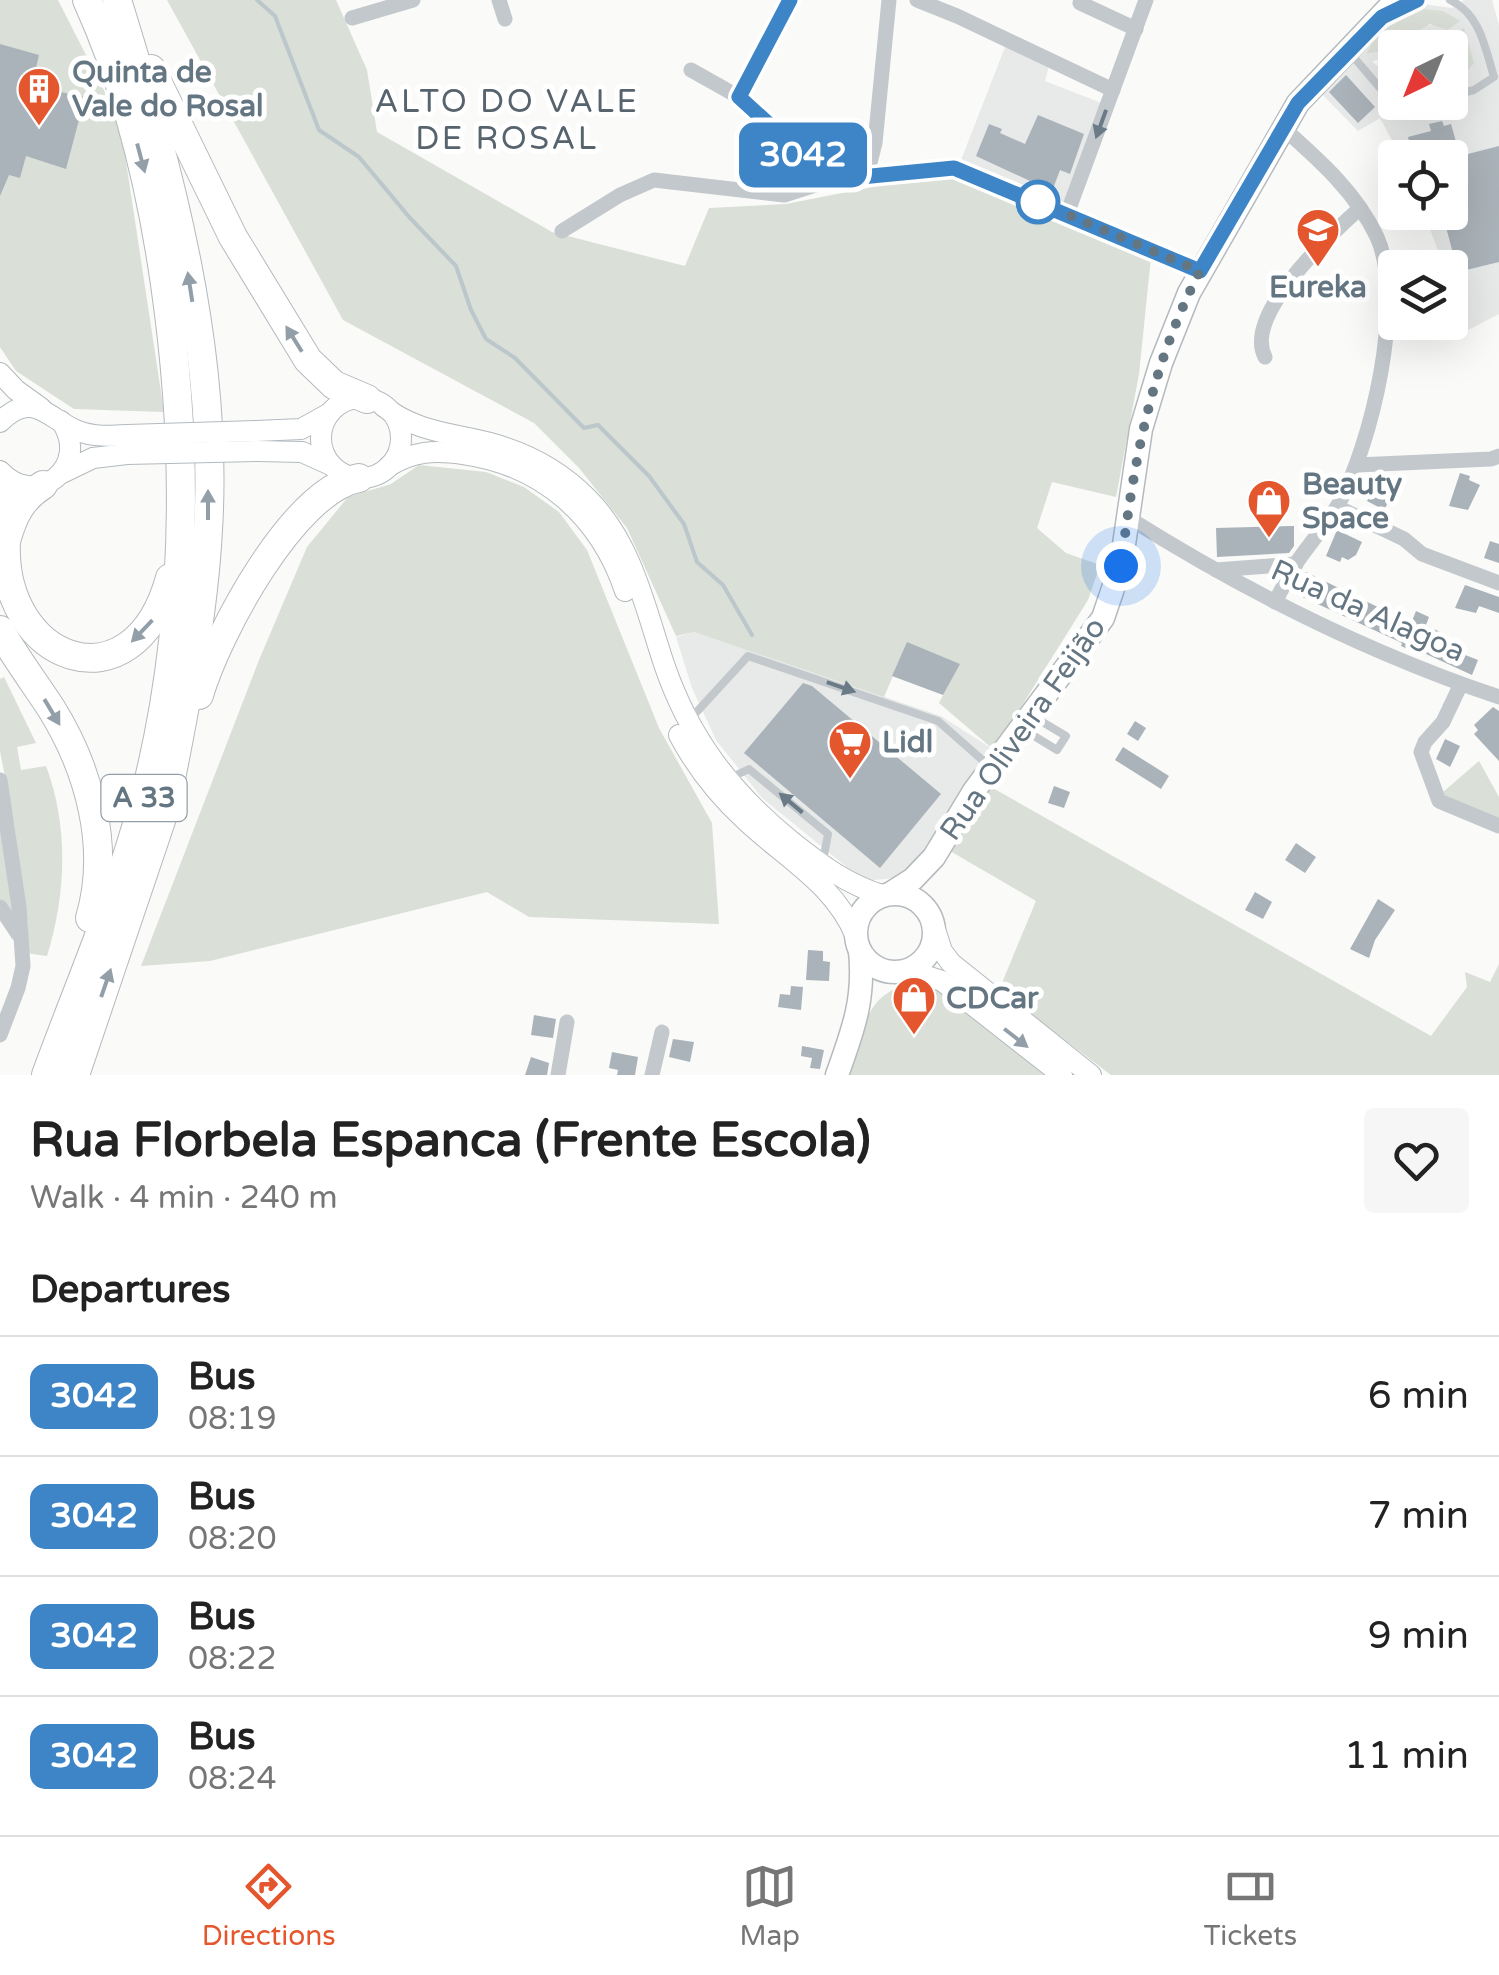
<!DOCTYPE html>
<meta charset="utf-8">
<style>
:root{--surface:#fff;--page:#f6f6f6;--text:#222;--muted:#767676;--line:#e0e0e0;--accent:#e4572e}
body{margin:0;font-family:"Varela Round",sans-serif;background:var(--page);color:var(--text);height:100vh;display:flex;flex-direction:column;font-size:38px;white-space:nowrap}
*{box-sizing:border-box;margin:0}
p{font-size:32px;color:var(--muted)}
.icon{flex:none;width:55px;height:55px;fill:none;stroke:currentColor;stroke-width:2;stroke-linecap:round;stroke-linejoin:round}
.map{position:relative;height:1075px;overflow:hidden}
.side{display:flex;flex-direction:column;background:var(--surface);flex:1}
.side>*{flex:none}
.badge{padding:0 20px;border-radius:15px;font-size:35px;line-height:65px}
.needle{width:65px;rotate:223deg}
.buttons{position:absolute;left:1378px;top:30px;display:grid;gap:20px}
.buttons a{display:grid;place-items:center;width:90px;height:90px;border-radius:10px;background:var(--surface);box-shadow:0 10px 40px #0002;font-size:50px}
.you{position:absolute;width:50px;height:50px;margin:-25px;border:8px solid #fff;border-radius:50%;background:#1a73e8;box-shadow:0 0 0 15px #1a73e833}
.map>.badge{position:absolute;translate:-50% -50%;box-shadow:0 0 0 5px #fff}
h2{padding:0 30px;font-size:38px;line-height:90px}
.round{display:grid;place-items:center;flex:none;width:105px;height:105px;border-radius:10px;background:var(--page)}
.headline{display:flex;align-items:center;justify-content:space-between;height:170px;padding:0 30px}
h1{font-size:48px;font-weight:800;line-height:75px}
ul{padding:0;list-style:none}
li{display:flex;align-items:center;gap:30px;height:120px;padding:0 30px;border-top:2px solid var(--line)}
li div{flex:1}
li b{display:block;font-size:38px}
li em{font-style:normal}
li .badge{min-width:110px;font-weight:700;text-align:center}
.dock{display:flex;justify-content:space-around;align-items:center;height:140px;border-top:2px solid var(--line);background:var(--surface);font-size:28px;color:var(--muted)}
.dock a{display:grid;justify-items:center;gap:5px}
.dock .current{color:var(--accent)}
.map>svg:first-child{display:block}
.built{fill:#e8e9e9;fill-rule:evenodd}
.green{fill:#dadfd7}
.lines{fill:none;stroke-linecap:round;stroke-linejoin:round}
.stream{stroke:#bbc7cb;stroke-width:4}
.building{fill:#aab3b9}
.secondary-casing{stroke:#b3babf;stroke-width:22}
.primary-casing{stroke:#b5babe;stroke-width:25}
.highway-casing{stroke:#b4b9bd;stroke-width:30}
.lane{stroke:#c3c8cc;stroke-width:8}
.street{stroke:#c3c8cc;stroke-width:15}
.secondary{stroke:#fff;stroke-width:20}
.primary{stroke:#fff;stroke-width:22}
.highway{stroke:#fff;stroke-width:28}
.secondary-bridge-casing{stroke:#b3babf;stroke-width:22;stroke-linecap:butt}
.secondary-bridge{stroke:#fff;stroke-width:20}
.oneway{fill:#6a7a87}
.oneway2{fill:#939fa8}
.line-casing{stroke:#fff;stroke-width:22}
.line{stroke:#3d85c6;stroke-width:15}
.walk{stroke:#657683;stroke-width:10;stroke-dasharray:0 18}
.stop-dot{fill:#fff;stroke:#3d85c6;stroke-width:5}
.labels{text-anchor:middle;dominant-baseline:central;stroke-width:10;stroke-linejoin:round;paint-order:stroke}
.shield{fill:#fff;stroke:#939fa8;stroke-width:2.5}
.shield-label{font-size:28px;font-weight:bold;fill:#657683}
.poi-label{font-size:30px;font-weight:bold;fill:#657683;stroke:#fff;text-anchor:start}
.street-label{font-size:30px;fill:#657683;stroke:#fff}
.neighbourhood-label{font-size:32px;letter-spacing:2.5px;fill:#57646e;stroke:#fff}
</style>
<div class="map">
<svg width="1499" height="1075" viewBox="0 0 1499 1075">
<rect width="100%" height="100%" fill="#fafaf8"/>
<!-- built -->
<g class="built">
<path d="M1464,0H1492L1499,25V314L1449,340L1450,268L1444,267L1424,213L1450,212V158L1401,157L1380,118L1358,131L1318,90L1390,21L1422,4L1452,8ZM1459,21L1423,26L1415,37L1414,45L1403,47L1450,48V51L1452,41L1466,70L1450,57V63L1459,73L1450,69V102H1395V83L1372,61L1395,56V49L1368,54L1369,46L1394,24Z"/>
<path d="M1007,42L1049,66L1045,81L1104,104L1064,204L961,160Z"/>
<path d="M694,632L941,716L994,750L946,814L917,863L895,878L864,881L762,798L716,740L692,688L676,637Z"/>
</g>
<!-- green -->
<g class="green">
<path d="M0,0H58L120,122L164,412L74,409L16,371L0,347Z"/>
<path d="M167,0H336L367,70L377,132L552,232L685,266L709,208L786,204L944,173L1151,257L1139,374L1116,497L1052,482L1037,528L1066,553L1100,565L1088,600L994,750L939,703L959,664L907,643L884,697L694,632L676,636L627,528L579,468L534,423L343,320Z"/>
<path d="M1422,9L1443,11L1460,21L1447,30L1430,24L1418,31L1414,45L1367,54C1373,31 1402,19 1422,9Z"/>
<path d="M1464,28L1474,63L1467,71L1450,57V34Z"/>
<path d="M419,465L486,472L524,487L559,512L587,550L659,728L712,823L719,924L529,917L487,892L210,961L141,966L259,660L307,547L348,497L391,484Z"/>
<path d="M4,677L36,743L17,747L21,770L46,766C69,827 66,895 47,956L26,953L28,926L14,823L0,751V679Z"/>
<path d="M1479,761L1499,797V820L1447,798L1443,792Z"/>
<path d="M991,787L1431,1036L1467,987L1465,972L1490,982L1499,964V1075H1111L999,990L1036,901L950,851Z"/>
<path d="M0,802L14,914L0,901Z"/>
<path d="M920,983L936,989L1046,1075H849C864,1030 864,988 920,983Z"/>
</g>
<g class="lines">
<!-- stream -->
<path class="stream" d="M257,0L275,16L319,130L359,157L410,218L456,266L471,310L486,339L515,358L584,428L598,425L649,476L684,524L697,562L723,585L752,635"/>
</g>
<!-- building -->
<g class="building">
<path d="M0,44L39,55L32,86L85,97L66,169L26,156L20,178L9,175L0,196Z"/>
<path d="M1346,75L1375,107L1358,123L1329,92Z"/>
<path d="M1038,115L1084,134L1070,174L1060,170L1054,186L1045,183L1043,187L976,156L989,124L1002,129L1000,133L1025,144Z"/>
<path d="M1442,121L1444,126L1451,124L1460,156L1499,146V262L1458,272L1442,212H1450V148L1413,157L1408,137L1431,131L1429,124Z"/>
<path d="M1460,473L1470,476L1469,480L1480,485L1468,510L1449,506Z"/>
<path d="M1378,481L1395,490L1384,510L1367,501Z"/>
<path d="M1294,526V546L1289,553L1217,557L1216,528Z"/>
<path d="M1337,530L1362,542L1356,555L1348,560L1342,557L1340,562L1326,556Z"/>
<path d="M1490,541L1499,544V563L1484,558Z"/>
<path d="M1306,572L1388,612L1412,621L1416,611L1429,617L1426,625L1448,636L1445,647L1478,660L1472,675L1415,649L1414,652L1401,646L1402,643L1296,594Z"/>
<path d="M1465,585L1499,597V613L1479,606L1476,613L1455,608Z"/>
<path d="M907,642L960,664L943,695L892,676Z"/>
<path d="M803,683L812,686L941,794L880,868L744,753Z"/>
<path d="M1493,707L1499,711V761L1474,734L1478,730L1474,725Z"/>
<path d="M1135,721L1146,728L1138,741L1127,734Z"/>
<path d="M1445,739L1460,746L1450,767L1436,759Z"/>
<path d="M1123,747L1169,776L1161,789L1115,760Z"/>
<path d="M1054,786L1070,792L1064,808L1048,803Z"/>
<path d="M1296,843L1316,857L1305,873L1285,860Z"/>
<path d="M1255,892L1272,902L1263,919L1245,910Z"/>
<path d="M1378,899L1395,910L1375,940L1369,958L1350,949Z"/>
<path d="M808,950L823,951V961L830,962L829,981L806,980Z"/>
<path d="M791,986L803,987L801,1010L778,1007L780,994L790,995Z"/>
<path d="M534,1015L556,1019L553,1038L531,1035Z"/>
<path d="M673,1039L694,1042L690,1062L669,1057Z"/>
<path d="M802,1046L824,1050L820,1069L810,1068L812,1058L801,1056Z"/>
<path d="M612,1052L638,1057L635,1075H617L618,1070L609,1068Z"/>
<path d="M531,1057L549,1063L547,1075H525Z"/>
</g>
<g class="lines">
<defs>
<g id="secondary">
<path d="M0,373L16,390L41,408"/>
<circle cx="361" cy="438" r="40"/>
<path d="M383,406C416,432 451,433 490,443C527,453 561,471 588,499C632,543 645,607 664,664C689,738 731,792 791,841C820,864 846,884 882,895"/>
<path d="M0,422C33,389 48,419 78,431C94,437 110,436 127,435"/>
<path d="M256,431L301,429L328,414"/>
<path d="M257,451L302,452L331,465"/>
<path d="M389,466C414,451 434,450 463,454C542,465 600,516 625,591"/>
<path d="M0,471C37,511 92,465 61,421"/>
<path d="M62,473L93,458L127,454"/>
<path d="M679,735C696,767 719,796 745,820C785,858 835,884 856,937"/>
<path d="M934,926L942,951L951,963L1091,1075"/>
<path d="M908,970L942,981L1062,1075"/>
</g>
<g id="primary">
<path d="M891,893L913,879L934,857L974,791L1103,618L1121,565L1141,429L1161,363L1189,293L1298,103L1396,0"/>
<circle cx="895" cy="933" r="39"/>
<path d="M837,1075C853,1030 865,1000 860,951"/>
</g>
<g id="highway">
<path d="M117,0C170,171 219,349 208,530C203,624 183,717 165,809"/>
<path d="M151,69L233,237L308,360L334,385L367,399"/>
<path d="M43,485C21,499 13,516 6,541C0,662 133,712 170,578"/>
<path d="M0,488V505"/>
<path d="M0,630C15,657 34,682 51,708C89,769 111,847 90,918"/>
<path d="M199,695C217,634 293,490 359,478"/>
<path d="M46,1075C79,985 118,896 143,803C188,632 190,458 165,284C151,186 128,90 87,0"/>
<path d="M75,1075L170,794"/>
</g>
</defs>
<!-- secondary casing -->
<use href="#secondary" class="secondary-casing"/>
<!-- primary casing -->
<use href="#primary" class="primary-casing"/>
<!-- highway casing -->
<use href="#highway" class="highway-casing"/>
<!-- lane -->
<g class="lane">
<path d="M1450,0C1480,14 1485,47 1494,77L1474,90L1450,96"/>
<path d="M1351,54L1397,108L1421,102"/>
<path d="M692,717L748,656L938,721L988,765"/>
<path d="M1026,731L1057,750L1066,736L1034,717"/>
<path d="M730,778L749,769L828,834L823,861"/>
</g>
<!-- street -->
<g class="street">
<path d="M499,0L505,19"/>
<path d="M917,0L957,16L1113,90"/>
<path d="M1080,3L1136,29"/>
<path d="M352,18L413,0"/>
<path d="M691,70L739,97L831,180"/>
<path d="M739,97L790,0"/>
<path d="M867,175L875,143L889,0"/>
<path d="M1067,214L1146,0"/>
<path d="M562,231L620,195L654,180L784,195L831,180L953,168L1200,271"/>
<path d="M1265,357C1243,315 1330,235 1359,209"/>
<path d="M1357,465L1491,459L1499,456"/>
<path d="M1337,507L1404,539L1422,554L1499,583"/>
<path d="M1127,517C1243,590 1368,653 1499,697"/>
<path d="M1216,570L1296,564"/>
<path d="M1275,602C1282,589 1289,575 1297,562C1310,543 1326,525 1338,505C1371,446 1406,301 1377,237C1356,192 1318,159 1282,127"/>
<path d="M1461,684L1443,722L1425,742L1421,752L1439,801L1499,826"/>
<path d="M0,780L19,907L23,966L18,988L0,1035"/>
<path d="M0,907L18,934"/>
<path d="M558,1075L567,1022"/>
<path d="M652,1075L662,1032"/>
</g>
<!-- secondary -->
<use href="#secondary" class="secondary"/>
<!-- primary -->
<use href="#primary" class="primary"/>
<!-- highway -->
<use href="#highway" class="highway"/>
<defs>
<g id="secondary-bridge">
<path d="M127,435L256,431"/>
<path d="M127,454L257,451"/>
</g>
</defs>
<!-- secondary-bridge casing -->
<use href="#secondary-bridge" class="secondary-bridge-casing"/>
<!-- secondary-bridge -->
<use href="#secondary-bridge" class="secondary-bridge"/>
</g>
<!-- one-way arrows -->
<defs><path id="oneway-solid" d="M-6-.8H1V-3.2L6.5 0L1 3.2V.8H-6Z" transform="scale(2.5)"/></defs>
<g class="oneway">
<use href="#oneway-solid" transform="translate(1101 124) rotate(110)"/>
<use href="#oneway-solid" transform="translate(841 687) rotate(19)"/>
<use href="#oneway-solid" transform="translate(791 803) rotate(-140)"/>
</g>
<g class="oneway2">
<use href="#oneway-solid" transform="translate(141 158) rotate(75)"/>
<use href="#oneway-solid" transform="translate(190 287) rotate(-99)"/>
<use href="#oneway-solid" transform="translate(294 339) rotate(-122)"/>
<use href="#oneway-solid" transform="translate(208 505) rotate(-90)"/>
<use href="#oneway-solid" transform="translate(142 631) rotate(134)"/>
<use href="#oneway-solid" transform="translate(52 712) rotate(59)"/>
<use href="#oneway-solid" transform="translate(106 983) rotate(-71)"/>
<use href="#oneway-solid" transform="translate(1016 1038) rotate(38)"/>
</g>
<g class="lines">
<defs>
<path id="line" d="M790,0L739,97L830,180L954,168L1200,271L1298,103L1382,17L1417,0"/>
</defs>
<!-- line casing -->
<use href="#line" class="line-casing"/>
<!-- line -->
<use href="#line" class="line"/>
<!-- walk -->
<path class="walk" d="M1038,202L1200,271C1151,366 1134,460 1121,566"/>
</g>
<!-- icons -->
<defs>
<symbol id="building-pin" viewBox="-11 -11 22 30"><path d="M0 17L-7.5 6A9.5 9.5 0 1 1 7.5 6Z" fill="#e4572e" stroke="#fff"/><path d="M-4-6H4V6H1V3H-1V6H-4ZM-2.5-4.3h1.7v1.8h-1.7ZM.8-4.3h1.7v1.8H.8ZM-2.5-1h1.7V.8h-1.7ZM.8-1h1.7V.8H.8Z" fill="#fff"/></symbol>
<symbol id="school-pin" viewBox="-11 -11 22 30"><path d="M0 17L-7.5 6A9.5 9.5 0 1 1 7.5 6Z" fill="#e4572e" stroke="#fff"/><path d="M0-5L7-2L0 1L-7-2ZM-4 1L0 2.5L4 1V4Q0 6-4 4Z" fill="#fff"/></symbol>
<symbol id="shop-pin" viewBox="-11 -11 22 30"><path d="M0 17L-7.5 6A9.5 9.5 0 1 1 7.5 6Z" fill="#e4572e" stroke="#fff"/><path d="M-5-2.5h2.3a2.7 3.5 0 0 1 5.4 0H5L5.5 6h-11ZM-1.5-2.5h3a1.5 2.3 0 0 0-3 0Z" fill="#fff"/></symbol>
<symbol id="supermarket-pin" viewBox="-11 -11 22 30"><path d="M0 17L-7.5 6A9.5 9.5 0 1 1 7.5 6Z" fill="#e4572e" stroke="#fff"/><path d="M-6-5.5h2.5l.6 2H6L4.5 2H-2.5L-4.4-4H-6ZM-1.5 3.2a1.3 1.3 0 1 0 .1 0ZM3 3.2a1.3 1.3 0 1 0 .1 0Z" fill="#fff"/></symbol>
</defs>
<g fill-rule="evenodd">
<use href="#building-pin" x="14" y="64" width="50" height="68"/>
<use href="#school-pin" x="1293" y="205" width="50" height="68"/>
<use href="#shop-pin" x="1244" y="476" width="50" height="68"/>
<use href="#supermarket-pin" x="825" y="717" width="50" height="68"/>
<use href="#shop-pin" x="889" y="973" width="50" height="68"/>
</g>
<!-- markers -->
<circle class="stop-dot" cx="1038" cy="202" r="20"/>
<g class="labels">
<!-- shield labels -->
<rect class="shield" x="101.5" y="775" width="85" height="46" rx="8"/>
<g class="shield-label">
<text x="144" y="798">A 33</text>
</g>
<!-- poi labels -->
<g class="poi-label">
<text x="72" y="72">Quinta de<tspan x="72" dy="34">Vale do Rosal</tspan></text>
<text x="1318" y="287" text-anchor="middle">Eureka</text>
<text x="1302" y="484">Beauty<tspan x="1302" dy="34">Space</tspan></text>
<text x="882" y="742">Lidl</text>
<text x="946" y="998">CDCar</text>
</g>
<!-- street labels -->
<g class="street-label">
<text transform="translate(1368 611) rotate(24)">Rua da Alagoa</text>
<text transform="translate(1023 729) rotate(-55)">Rua Oliveira Feijão</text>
</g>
<!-- neighbourhood labels -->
<g class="neighbourhood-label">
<text x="507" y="102">ALTO DO VALE<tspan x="507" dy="37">DE ROSAL</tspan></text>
</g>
</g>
</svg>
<div class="buttons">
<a><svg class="needle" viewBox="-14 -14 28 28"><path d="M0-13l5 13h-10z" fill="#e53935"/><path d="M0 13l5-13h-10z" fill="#767676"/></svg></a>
<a><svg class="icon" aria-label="locate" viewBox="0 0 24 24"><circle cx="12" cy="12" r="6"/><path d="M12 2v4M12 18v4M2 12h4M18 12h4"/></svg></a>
<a><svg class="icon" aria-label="layers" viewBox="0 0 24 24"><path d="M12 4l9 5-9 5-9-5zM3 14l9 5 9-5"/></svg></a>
</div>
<div class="you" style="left:1121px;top:566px"></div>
<b class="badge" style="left:803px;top:155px;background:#3d85c6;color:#fff">3042</b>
</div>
<section class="side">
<div class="headline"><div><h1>Rua Florbela Espanca (Frente Escola)</h1><p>Walk · 4 min · 240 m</p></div><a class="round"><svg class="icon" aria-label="heart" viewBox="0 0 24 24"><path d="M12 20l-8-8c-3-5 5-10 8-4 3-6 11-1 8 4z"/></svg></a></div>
<h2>Departures</h2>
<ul>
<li><span class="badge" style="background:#3d85c6;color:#fff">3042</span><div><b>Bus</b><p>08:19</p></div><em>6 min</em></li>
<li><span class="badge" style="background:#3d85c6;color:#fff">3042</span><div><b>Bus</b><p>08:20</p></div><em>7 min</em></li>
<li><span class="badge" style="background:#3d85c6;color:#fff">3042</span><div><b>Bus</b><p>08:22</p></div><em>9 min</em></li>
<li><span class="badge" style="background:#3d85c6;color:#fff">3042</span><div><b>Bus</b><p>08:24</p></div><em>11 min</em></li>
</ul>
</section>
<nav class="dock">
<a class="current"><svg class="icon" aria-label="directions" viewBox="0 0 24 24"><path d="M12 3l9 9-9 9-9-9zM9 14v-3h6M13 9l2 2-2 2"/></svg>Directions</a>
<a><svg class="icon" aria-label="map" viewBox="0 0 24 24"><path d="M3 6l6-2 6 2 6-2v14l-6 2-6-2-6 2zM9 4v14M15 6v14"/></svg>Map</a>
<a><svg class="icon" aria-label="tickets" viewBox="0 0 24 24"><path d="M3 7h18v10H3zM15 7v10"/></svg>Tickets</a>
</nav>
